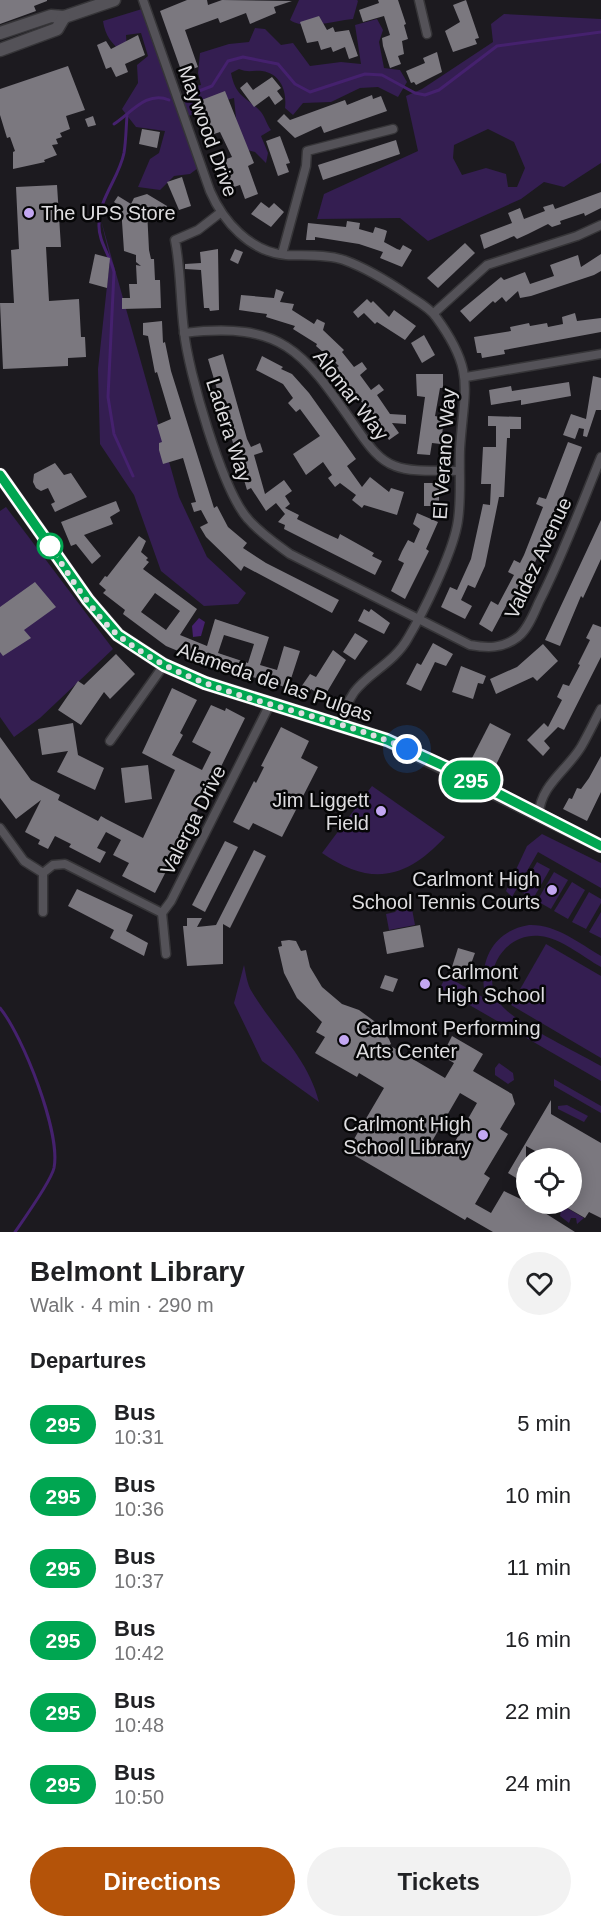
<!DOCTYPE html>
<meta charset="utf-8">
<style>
:root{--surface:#fff;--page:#f2f2f2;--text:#202124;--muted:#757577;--accent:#b45309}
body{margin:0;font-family:Arial,sans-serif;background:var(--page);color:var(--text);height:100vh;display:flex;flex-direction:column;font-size:22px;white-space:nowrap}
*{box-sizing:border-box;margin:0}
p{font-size:20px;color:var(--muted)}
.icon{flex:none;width:33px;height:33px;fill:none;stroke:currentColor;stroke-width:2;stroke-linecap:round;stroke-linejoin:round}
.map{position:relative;height:1232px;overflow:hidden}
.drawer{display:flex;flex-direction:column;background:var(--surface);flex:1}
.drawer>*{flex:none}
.badge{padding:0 12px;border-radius:20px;font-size:21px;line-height:39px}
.fabs{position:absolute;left:516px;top:1148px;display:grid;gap:12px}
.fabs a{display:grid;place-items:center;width:66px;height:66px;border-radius:50%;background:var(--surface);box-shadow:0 3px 15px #0003;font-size:30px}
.you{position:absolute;width:30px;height:30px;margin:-15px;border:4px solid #fff;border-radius:50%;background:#1a73e8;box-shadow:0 0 0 9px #1a73e833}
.map>.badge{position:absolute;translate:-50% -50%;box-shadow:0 0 0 3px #fff}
h2{padding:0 30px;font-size:22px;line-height:54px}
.round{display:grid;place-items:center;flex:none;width:63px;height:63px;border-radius:32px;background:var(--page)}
.headline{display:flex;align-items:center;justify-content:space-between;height:102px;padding:0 30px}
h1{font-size:28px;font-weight:700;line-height:45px}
.button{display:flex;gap:12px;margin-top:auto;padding:12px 30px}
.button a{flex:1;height:69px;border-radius:36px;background:var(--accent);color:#fff;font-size:24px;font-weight:700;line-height:69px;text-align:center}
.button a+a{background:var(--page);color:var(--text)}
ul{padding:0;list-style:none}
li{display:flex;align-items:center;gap:18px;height:72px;padding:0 30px}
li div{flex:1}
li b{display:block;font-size:22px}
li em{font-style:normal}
li .badge{min-width:66px;font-weight:700;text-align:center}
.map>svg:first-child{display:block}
.green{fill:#341e51;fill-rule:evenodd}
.water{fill:#45216e}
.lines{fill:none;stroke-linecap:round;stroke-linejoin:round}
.stream{stroke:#45216e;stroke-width:3}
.building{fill:#7b787f;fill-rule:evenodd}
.minor-casing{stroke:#363538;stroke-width:11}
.secondary-casing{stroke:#363538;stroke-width:15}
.minor{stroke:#545258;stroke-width:8}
.secondary{stroke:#545258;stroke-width:12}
.line-casing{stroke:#fff;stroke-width:14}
.line{stroke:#00a651;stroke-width:9}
.walk{stroke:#dedde0;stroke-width:6;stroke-dasharray:0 10.8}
.poi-dot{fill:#c3a7f2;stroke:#060607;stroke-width:2}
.stop-dot{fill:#fff;stroke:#00a651;stroke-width:3}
.labels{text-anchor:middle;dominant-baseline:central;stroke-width:5;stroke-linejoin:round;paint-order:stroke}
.street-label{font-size:20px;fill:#dedde0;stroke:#060607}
.poi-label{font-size:20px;fill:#dedde0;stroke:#060607;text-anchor:start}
</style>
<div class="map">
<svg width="601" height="1232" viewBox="0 0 601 1232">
<rect width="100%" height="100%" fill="#1c1a1f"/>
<!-- green -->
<g class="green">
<path d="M299,0H357L358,1L353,19C336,20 305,31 290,20Z"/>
<path d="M142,9L198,168L190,174L174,176L160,190L138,187L150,159L159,153L165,131L136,127L122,109L138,83L137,65L148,56L141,33L126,35L127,50L124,54C112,44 105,36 103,21Z"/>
<path d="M504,14L601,19V163L564,187L544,182L521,199L428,241L400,218L317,219L324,194L418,151L406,96L422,89L493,42L491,24ZM488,129L514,142L525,168L517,187H508L506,174L486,168L462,175L453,158L454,145Z"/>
<path d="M377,19L383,30L379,42L384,68L400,70L407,82L398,97L378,87L360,88L331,102L303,103L293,115L285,108C287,91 281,74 262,71C254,70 248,73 239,69L231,73C236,98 246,96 261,112C265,117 267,125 271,130L261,136L268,153L266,163L255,152L239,148L234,98L211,104L196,102L199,113L188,116L184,104V88L201,85L198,73L200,53L229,44L249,42L255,28L265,29L281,45L293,43L310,66L341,62L361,64L355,25Z"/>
<path d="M101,220L179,497L207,557L246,593L238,604L204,606L161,571L134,495L100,444L98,369L110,258Z"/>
<path d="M6,507L113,649L40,718L14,737L0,717V511Z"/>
<path d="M372,786L445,837C406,879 371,887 322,853Z"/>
<path d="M542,834L601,863V888L538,852L512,897L506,891L527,846Z"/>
<path d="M537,862L550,869L533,899L520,891Z"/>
<path d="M554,872L568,880L551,909L537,901Z"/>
<path d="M572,882L585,890L568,919L554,911Z"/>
<path d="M589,892L601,899V903L586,929L572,922Z"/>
<path d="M399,908L412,909L415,925L389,930L386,914L395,912Z"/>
<path d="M601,912V938L589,932Z"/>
<path d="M529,925C556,924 579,943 601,956V967C583,957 561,938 540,936C503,932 477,977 502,1006C519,1025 577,1052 601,1066V1081L440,988L446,976L486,999C477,965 491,931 529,925Z"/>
<path d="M546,944L601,976V1058L511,1005Z"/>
<path d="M244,965C246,974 247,984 252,992C274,1029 308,1058 319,1102L262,1061L234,1003Z"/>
<path d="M499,1063L513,1073L514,1080L508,1084L495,1075V1068Z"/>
<path d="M554,1079L601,1106V1113L554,1086Z"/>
<path d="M567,1105L588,1116L584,1122L558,1109V1106Z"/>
<path d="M562,1205L584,1218L577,1224L576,1218H571L569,1223L560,1216Z"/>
</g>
<!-- water -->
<path class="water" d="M199,618L205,622L201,636L193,637L192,626Z"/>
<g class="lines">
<!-- stream -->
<g class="stream">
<path d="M186,96L212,86L228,61L243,57L278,64L295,84L310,92L365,74L382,75L415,93L425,95L439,90L497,46L601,32"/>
<path d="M127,116C126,128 126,141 124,153C119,178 99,198 99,224C98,241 110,255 114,272L108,397L114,434L133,476"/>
<path d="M114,124C130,114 147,90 169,100"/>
<path d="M0,1008C23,1036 61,1133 54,1168C51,1181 24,1219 15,1232"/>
</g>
</g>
<!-- building -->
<g class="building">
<path d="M0,0H47V1L34,6L36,11L0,24Z"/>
<path d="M187,0H207L208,5L222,0L292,1L274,7L276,13L250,24L246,13L220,23L218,18L185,30L198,67L182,73L160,11Z"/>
<path d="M378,0H398L406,24L404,25L408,39L402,41L404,54L398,56L401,64L390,68L383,46L382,38L390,35L384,16L363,22L359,10L379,3Z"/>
<path d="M466,0L479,38L475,39L477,44L453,52L445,31L460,22L453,5Z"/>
<path d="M319,16L327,30L333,27L335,32L349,30L358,56L349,59L345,47L333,52L331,47L321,50L318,41L307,43L300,22Z"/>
<path d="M138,35L145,55L125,64L128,72L116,77L111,67L106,69L97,45L106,41L111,49Z"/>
<path d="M437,52L442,72L416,85L414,82L411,83L406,71L425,63L423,58Z"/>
<path d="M68,66L85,110L66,116L70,129L60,133L62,137L56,139L58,144L52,145L57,155L44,160L45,162L13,169V152L15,151L10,137L7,138L0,115V89Z"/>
<path d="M272,77L281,88L277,91L283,99L275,105L269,96L254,107L240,88L247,82L253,90Z"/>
<path d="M225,91L254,163L248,166L258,194L245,199L240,185L231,188L221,161L232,157L220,132L211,135L199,101Z"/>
<path d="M372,95L373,99L381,96L387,111L324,133L321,126L295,138L277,121L284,114L290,120L345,100L347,105Z"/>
<path d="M93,116L96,125L88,127L85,119Z"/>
<path d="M142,129L160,132L157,148L139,144Z"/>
<path d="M280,136L290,163L286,164L289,172L278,176L266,141Z"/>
<path d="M396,140L400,154L323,180L318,165Z"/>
<path d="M182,177L191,206L179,210L167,182Z"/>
<path d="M57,185L61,247H46L49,301L79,299L81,337H85L86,357L68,358V366L3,369L0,303H14L11,250L19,249L16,187Z"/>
<path d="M601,192V208L585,216L584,213L560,221L561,224L552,227L548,224L528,234L517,239L514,236L484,249L480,235L512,223L508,213L520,208L524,219L545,211L543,207L553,204L555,209Z"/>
<path d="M147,194L167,206L160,218L147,210L149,250L151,259H154L155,280H160L161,308L122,309V298H130L129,284H137L136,265L141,266L136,262V255L124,251L121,207L114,202L118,196L131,204L134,198Z"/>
<path d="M261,202L269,208L274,203L284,212L271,227L251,214Z"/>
<path d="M347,221L360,223L359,229L373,233L375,227L385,230L387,231L384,242L397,249L400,250L403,245L412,250L402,267L380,258L383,252L359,244L315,237V240H306L308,223L346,227Z"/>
<path d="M465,243L475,253L438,288L427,278Z"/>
<path d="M218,249L219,310L210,311L209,308H204L201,270L185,269V264L201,263L200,252Z"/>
<path d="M235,249L243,252L238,264L230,260Z"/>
<path d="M95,254L110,258L107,288L89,283Z"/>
<path d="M601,254V271L594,275L531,296L520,298L518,291L506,302L502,297L495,303L493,301L470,322L460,311L501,277L504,280L525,272L530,284L554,276L550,265L578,255L581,267Z"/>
<path d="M276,289L284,292L280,302L294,304L292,310L314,324L317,319L325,323L323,330L344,350L342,352L354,367L362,362L367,369L360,375L371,390L379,384L384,390L377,395L390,414L406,415V424L392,423L399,433L389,440L369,408L367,409L336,368L339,366L316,346L317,344L293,329L295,326L266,317L267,314L239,310L241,295L274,298Z"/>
<path d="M367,299L371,303L373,301L389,317L394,310L416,326L405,340L377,322L375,324L364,313L358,318L353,312Z"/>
<path d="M575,313L577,321L601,318V332L504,350L505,354L482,358L481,353H477L474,337L511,331L510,327L529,323L530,326L547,323L548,327L563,324L562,317Z"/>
<path d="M162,321L163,343L165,342L171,371L214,508L217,506L228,527L247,543L243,548L266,563L339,600L332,613L244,566L241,571L206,537L200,527L208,523L201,510L194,512L191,503L196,502L183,458L163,464L159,450V443L162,442L157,425L171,419L157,372L155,373L148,336L143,335V323Z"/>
<path d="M424,335L435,355L422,363L411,343Z"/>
<path d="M223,354L247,439L251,447L260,443L263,452L254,455L265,494L284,480L292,491L285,496L290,504L285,508L299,515L297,519L325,533L338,539L340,534L374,553L372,556L382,561L375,575L284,529L285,525L278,522L285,514L276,503L266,511L251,488L247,490L208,359Z"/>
<path d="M262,356L283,367L281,369L292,374L309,393L356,459L347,466L362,487L370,477L389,492L391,488L404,492L397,515L364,505L362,508L352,500L356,495L340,483L335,487L328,478L332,475L323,462L306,475L293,454L320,436L300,409L296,412L288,403L293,398L283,384L256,370Z"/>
<path d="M416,374H443V388H440L435,416L444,418L441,444L432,443L430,455L417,454L425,397L417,396Z"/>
<path d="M593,376L601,378V410H596L587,437L583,436L584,429L579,428L575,439L563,435L571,414L586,419Z"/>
<path d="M569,382L571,396L521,405V400L491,405L489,390L511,386L512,391Z"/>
<path d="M488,416L521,417V429H510V438H507L504,497H499L485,566L475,588L468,585L461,600L472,606L465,619L441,607L450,587L457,590L471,559L483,504L490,505L491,484H481L483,447H496V426H488Z"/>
<path d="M568,442L582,447L552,526L514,607L507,604L492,632L479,624L491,601L498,605L514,575L508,572L514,560L520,563L524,555L543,507L536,504L539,497L546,499Z"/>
<path d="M55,463L64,475L71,473L87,497L55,512L51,504L55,502L48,488L41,491L36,488L33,482L34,474Z"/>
<rect x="424" y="483" width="15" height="23"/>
<path d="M116,501L120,511L110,517L113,524L84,535L101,556L92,564L76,544L71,546L61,522Z"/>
<path d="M417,513L438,522L426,549L429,551L405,599L391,591L404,563L398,560L402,551L408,540L414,543L420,529L413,524Z"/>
<path d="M601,520V559L583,598L581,596L560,646L545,640Z"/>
<path d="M139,536L146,541L141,552L148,558L146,560L149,562L143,569L197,609L180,635L207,646L215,619L269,637L260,665L277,670L284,646L300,651L288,688L202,661L166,646L123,614L125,610L103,593L106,590L99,584L105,576L107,577ZM155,593L180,611L166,630L141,612ZM224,635L254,644L248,663L218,653Z"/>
<path d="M35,582L56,607L24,630L31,638L3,656L0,652V607Z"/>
<path d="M364,609L369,612L371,609L390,623L384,634L358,621Z"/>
<path d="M593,624L601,627V657L564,730L558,727L544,741L550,748L543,756L527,740L544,723L548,727L562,700L557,697L563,684L569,686L580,665L578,664L590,640L586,638Z"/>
<path d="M355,633L368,641L355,660L343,652Z"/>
<path d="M433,643L453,654L446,666L435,662L421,691L406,684L417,663L421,665Z"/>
<path d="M543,644L558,661L537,681L533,677L496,694L490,679L517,667Z"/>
<path d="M333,650L346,660L324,697L311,689L307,696L299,690L310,674L316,677Z"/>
<path d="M116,654L135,674L110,699L104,692L81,725L58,710L78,681L84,685Z"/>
<path d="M461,666L486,676L483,684L478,683L473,699L452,692Z"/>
<path d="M172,688L197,700L180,733L183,735L172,755L202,770L211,752L192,742L211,705L225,711L226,708L245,718L212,785L207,783L196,803L200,805L155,893L122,876L129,863L113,855L121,840L106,832L97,848L106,852L100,863L69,847L71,844L55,836L48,849L38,844L40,840L25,832L41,800L16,819L0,798V737L31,780L60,795L58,800L98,821L101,816L106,819L143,838L175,770L142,753Z"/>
<path d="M73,723L78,755L104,768L95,790L57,772L68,751L42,755L38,729Z"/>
<path d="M490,723L511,734L494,769L471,760Z"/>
<path d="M281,727L309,741L301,758L318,767L282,837L253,823L249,830L233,822L254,781L256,783L264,767L261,766Z"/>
<path d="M601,756V792L587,821L563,809L569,798L572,799L577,788L581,789L589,778Z"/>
<path d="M148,765L152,799L125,803L121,768Z"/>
<path d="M225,841L238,847L205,912L192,905Z"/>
<path d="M254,850L266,856L230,928L223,924V964L187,966L183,926H187V918H202L197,927L216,925Z"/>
<path d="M77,889L133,915L126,931L148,943L144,956L110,938L114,930L68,906Z"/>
<path d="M420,925L424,947L387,954L383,932Z"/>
<path d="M289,940L296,941L301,951L306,950L310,967L322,987L342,1004L359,1010L374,1021L389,1039L391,1044L389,1045L445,1078L454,1063L442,1056L452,1036L483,1054L473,1071L512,1094L515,1104L500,1129L508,1134L484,1174L490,1178L475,1204L491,1213L504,1191L529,1203L575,1232H493L467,1217L465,1220L347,1151L384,1088L359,1073L357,1077L315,1053L325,1037L316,1032L322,1022L297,998L284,973L278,947L282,946L281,941ZM460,1093L477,1103L448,1154L431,1143Z"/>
<path d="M458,948L475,953L468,972L452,967Z"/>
<path d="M385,975L398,979L393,992L380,988Z"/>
<path d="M551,1100V1114L601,1143V1218L589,1212L585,1218L559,1203H572V1158H548L526,1146V1184L508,1173Z"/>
</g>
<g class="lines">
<defs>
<g id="minor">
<path d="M143,0L210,191C223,221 250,252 286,255C305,256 325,254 344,260C366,268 389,282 408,295C417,301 430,308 436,317C476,372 464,387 460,449C459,474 462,502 457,526C451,556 424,611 408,638C388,674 344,678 344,725"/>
<path d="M419,0L427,34"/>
<path d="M220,213L198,230L175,240C181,270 180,300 184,331C188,371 222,490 248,519C260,533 275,543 290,554L470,645C487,648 502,649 518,637C528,629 534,613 539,602C563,555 581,506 601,457"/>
<path d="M282,254L306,166L307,151L393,129"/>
<path d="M434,313L487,265L577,236L601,225"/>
<path d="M184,333C285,321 304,353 357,429C367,443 378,460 395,466C413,473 440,470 459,471"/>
<path d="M466,377L601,354"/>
<path d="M110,741L164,665"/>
<path d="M539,814C540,786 567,770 581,747C588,735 594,722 601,709"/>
<path d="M0,828L24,861L43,873V912"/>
<path d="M43,873L53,865L65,864L162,913"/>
<path d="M166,954L162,913L171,901L270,704"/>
</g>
<g id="secondary">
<path d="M0,33L51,16L64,17L114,0"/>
<path d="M0,50L57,29L64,17"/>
<path d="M0,475L88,600L118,635L164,665L205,683L387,740L601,846"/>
</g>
</defs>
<!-- minor casing -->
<use href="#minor" class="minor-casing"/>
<!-- secondary casing -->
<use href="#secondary" class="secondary-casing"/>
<!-- minor -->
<use href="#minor" class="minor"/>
<!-- secondary -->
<use href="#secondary" class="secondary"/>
</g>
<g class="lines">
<defs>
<path id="line" d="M0,475L88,600L118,635L164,665L205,683L387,740L448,768L601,846"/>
</defs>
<!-- line casing -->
<use href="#line" class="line-casing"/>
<!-- line -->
<use href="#line" class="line"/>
<!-- walk -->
<path class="walk" d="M50,546C68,573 93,615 119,636C202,701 314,707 407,749"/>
</g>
<!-- markers -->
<g class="poi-dot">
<circle cx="29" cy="213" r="6"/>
<circle cx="381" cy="811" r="6"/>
<circle cx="552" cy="890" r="6"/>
<circle cx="425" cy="984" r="6"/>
<circle cx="344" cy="1040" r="6"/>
<circle cx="483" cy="1135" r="6"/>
</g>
<circle class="stop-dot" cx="50" cy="546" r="12"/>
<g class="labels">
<!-- street labels -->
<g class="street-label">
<text transform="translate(208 131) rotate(70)">Maywood Drive</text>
<text transform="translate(351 395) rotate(52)">Alomar Way</text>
<text transform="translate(229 430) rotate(72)">Ladera Way</text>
<text transform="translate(444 454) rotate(-86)">El Verano Way</text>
<text transform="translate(538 558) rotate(-65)">Valdez Avenue</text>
<text transform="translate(275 682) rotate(19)">Alameda de las Pulgas</text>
<text transform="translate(193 820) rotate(-63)">Valerga Drive</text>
</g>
<!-- poi labels -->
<g class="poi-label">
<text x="41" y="213">The UPS Store</text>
<text x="369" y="800" text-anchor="end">Jim Liggett<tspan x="369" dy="23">Field</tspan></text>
<text x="540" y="879" text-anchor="end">Carlmont High<tspan x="540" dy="23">School Tennis Courts</tspan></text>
<text x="437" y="972">Carlmont<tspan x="437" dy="23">High School</tspan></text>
<text x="356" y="1028">Carlmont Performing<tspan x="356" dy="23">Arts Center</tspan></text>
<text x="471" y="1124" text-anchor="end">Carlmont High<tspan x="471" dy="23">School Library</tspan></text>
</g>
</g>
</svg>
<div class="fabs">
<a><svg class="icon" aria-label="locate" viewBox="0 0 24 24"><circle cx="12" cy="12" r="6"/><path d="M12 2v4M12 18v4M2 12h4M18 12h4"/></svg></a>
</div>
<div class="you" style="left:407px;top:749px"></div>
<b class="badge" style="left:471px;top:780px;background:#00a651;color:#fff">295</b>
</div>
<section class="drawer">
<div class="headline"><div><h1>Belmont Library</h1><p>Walk · 4 min · 290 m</p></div><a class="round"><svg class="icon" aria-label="heart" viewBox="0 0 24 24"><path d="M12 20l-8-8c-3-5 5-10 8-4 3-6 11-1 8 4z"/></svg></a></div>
<h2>Departures</h2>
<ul>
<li><span class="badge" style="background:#00a651;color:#fff">295</span><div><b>Bus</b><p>10:31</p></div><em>5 min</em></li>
<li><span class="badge" style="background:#00a651;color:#fff">295</span><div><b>Bus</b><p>10:36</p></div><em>10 min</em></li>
<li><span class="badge" style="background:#00a651;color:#fff">295</span><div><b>Bus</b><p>10:37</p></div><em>11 min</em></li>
<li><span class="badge" style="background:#00a651;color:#fff">295</span><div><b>Bus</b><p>10:42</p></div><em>16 min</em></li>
<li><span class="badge" style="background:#00a651;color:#fff">295</span><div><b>Bus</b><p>10:48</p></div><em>22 min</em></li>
<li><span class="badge" style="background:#00a651;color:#fff">295</span><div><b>Bus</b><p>10:50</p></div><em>24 min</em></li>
</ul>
<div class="button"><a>Directions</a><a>Tickets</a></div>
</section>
